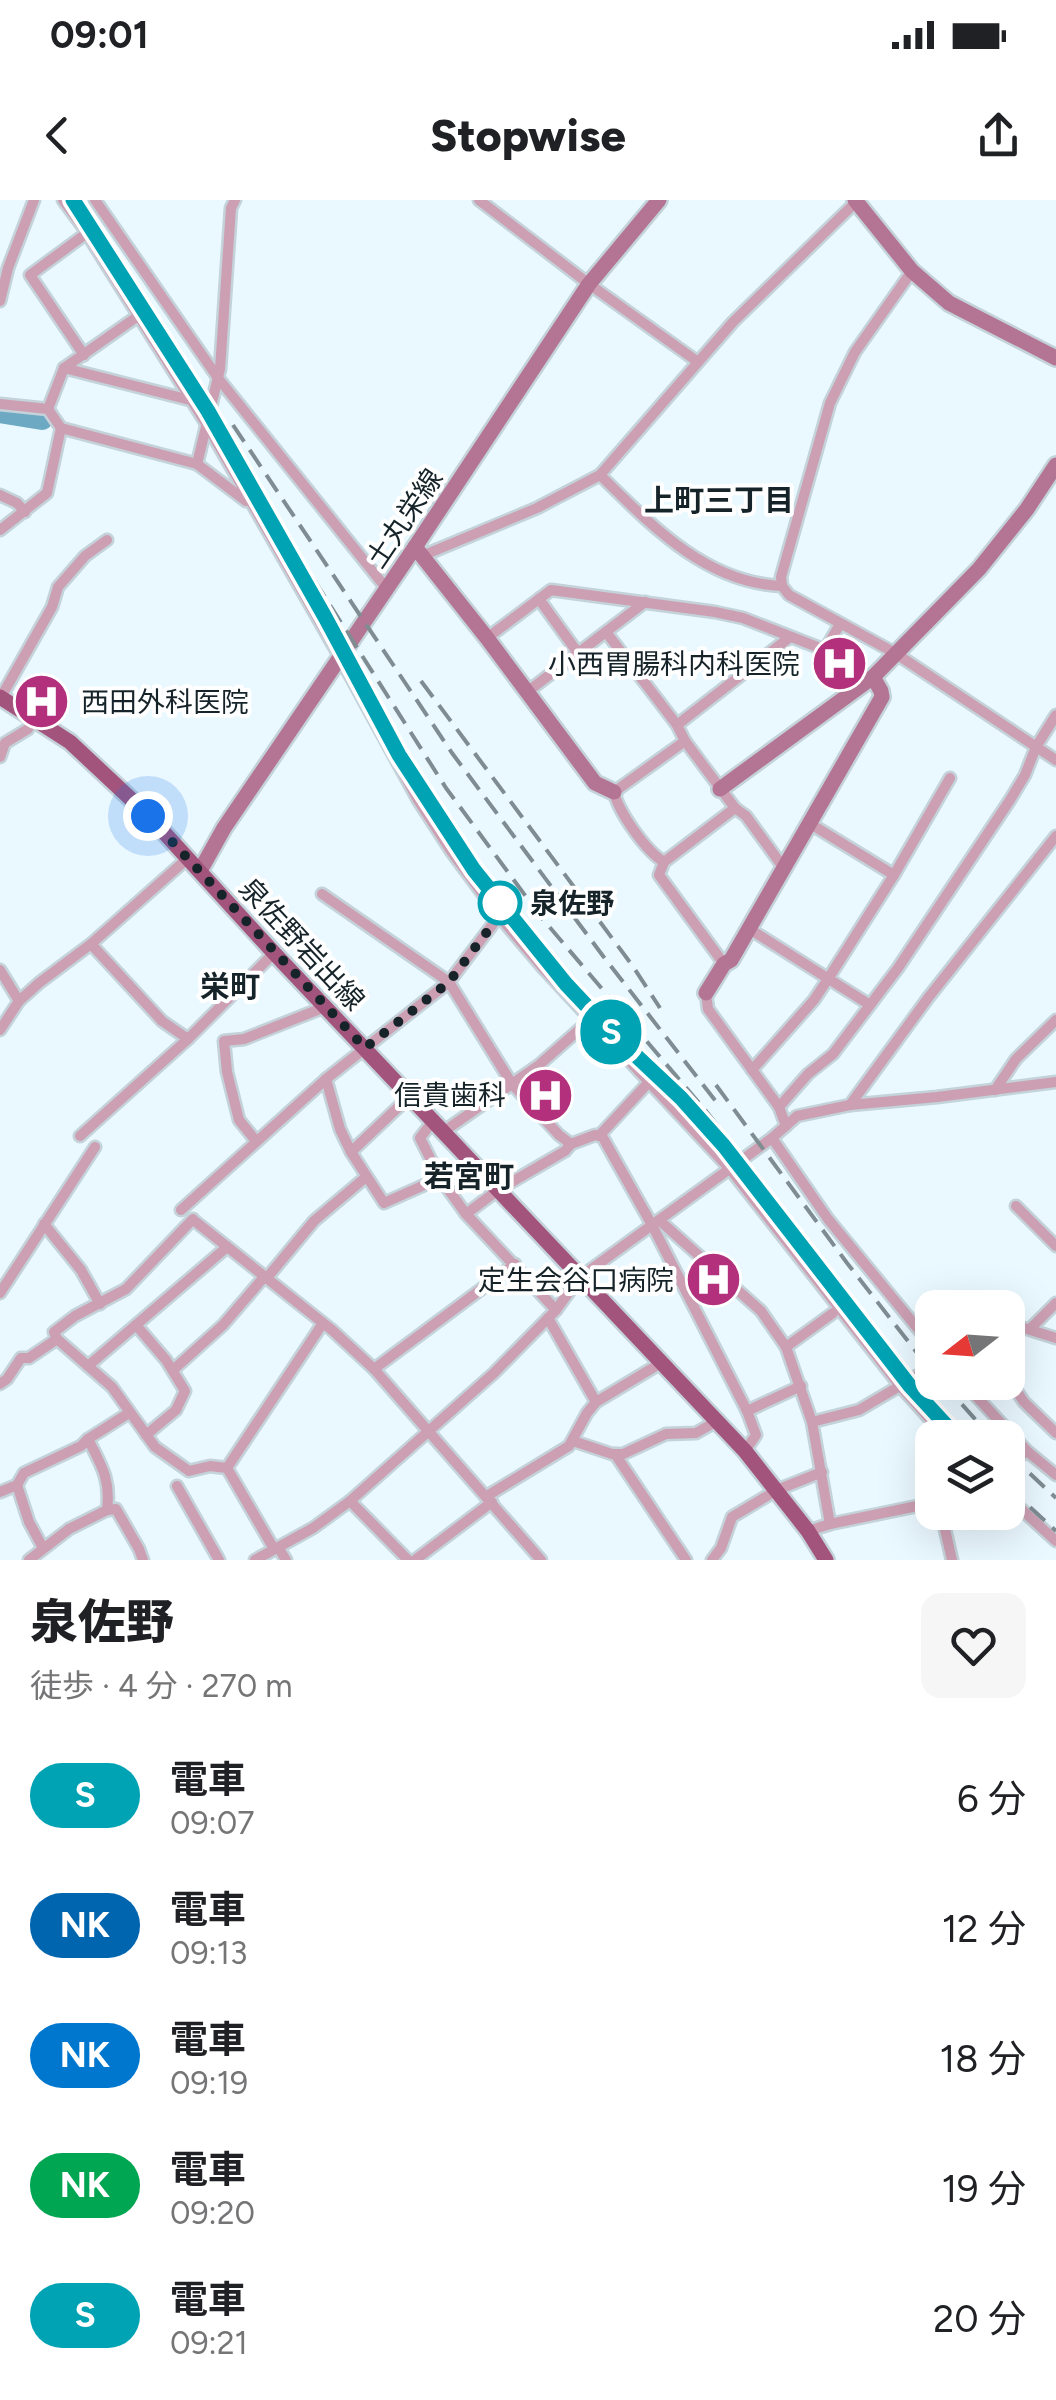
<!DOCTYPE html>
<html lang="ja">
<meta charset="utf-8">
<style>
:root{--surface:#fff;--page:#f6f6f6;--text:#202124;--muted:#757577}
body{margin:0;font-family:Figtree,"Noto Sans JP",sans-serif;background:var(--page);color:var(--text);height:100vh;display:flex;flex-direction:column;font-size:38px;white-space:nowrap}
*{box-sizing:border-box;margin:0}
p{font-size:32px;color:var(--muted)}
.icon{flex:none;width:55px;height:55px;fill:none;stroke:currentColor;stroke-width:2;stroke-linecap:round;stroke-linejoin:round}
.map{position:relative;height:1360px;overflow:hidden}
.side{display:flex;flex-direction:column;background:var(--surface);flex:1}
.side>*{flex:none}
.badge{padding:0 20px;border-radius:32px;font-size:35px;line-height:65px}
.needle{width:65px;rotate:253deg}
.fabs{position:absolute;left:915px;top:1090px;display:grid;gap:20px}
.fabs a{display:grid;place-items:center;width:110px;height:110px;border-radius:20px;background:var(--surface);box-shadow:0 10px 40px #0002;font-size:50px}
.you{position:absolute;width:50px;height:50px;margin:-25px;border:8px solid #fff;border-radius:50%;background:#1a73e8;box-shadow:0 0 0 15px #1a73e833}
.map>.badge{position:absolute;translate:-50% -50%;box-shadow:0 0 0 5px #fff}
.round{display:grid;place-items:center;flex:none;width:105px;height:105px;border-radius:20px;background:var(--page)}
.summary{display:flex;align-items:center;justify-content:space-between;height:170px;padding:0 30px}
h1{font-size:48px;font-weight:800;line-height:75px}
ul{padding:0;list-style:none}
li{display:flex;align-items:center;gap:30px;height:130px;padding:0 30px}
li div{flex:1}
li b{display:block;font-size:38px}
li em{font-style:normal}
li .badge{min-width:110px;font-weight:700;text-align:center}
.status{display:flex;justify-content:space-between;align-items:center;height:70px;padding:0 50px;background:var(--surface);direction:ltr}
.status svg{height:28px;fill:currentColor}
header{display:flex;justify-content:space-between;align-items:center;height:130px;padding:0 30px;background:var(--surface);font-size:45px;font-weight:800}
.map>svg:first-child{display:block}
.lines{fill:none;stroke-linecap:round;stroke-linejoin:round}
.river{stroke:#6ea9c4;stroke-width:22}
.street-casing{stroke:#c4d2d9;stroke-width:15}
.secondary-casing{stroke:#c4d2d9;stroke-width:20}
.primary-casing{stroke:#c4d2d9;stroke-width:20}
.street{stroke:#cc9fb3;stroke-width:10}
.secondary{stroke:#b47493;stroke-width:15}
.primary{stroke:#a2547c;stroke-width:15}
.rail{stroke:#7f8d93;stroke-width:4;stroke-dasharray:20 10;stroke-linecap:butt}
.line-casing{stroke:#fff;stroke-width:22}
.line{stroke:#00a3b4;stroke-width:15}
.walk{stroke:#16242a;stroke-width:10;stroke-dasharray:0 18}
.stop-dot{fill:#fff;stroke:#00a3b4;stroke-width:5}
.labels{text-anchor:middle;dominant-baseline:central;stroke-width:8;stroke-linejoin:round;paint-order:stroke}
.street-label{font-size:28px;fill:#16242a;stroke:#fff}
.poi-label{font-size:28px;fill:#16242a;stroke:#fff;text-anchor:end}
.stop-label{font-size:28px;font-weight:bold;fill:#16242a;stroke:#fff;text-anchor:start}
.neighbourhood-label{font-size:30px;font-weight:bold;fill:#16242a;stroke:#fff}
</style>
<div class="status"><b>09:01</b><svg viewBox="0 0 49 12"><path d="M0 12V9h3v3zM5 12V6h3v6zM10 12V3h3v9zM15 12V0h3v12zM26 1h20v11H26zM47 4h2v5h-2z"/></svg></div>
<header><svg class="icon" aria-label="back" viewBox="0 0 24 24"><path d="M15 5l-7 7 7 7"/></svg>Stopwise<svg class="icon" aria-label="share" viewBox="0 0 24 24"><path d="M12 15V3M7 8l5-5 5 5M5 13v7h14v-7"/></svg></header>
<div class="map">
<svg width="1056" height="1360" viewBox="0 0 1056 1360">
<rect width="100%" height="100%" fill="#eaf8ff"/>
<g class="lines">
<!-- river -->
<path class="river" d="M0,212L42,219"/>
<defs>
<g id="street">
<path d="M63,0L83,27L207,225L340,457L418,600L451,651L499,716L543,768L730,969L901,1187L947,1238"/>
<path d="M95,0L218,178L386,388"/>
<path d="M235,0L231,8L220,169L197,264L246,301"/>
<path d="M479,0L589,84L698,162"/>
<path d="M912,71L855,152L830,203L781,377L782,386L789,395L895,453L1056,560"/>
<path d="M0,101L8,68L34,0"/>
<path d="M84,155L30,75L87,33"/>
<path d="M64,168L138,116"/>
<path d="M0,204L48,209L61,228L197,264"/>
<path d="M48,209L64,168L190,200"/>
<path d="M600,275C652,326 706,383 782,386"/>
<path d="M0,295L17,303L25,312"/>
<path d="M0,330L47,293L61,228"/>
<path d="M422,356L537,308L600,275L733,122L858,0"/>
<path d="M539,399L578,453"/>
<path d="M606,432L677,525L685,541"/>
<path d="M487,438L551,390L715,412L743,418L825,450L840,424"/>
<path d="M527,492L645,402"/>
<path d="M0,499L52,407L58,387L85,356L107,340"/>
<path d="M677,525L790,437"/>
<path d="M0,557L5,543L28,529L33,518"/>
<path d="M809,623L894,675"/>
<path d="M664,662C646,651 619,613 614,592L685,541L735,608L746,616L783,667"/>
<path d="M322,694L449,782L512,884L559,935L571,944L595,935L602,936L652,1025L747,1211L756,1235L745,1251"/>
<path d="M748,728L870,805"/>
<path d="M91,744L162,821L188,839"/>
<path d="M724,764L659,675L664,662L735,608"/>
<path d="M0,770L19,801"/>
<path d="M706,793L708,809L779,907L786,926"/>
<path d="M0,830L19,801L39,783L91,744L188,658"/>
<path d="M752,870L814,800L828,779L894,675L950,578"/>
<path d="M326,879L340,929L351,952L384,1003L440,978"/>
<path d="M995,890L1016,859L1056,820"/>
<path d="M850,905L928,798L1056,636"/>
<path d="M779,907L808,874L833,854L898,768L1010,600L1025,575L1036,547L1056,515"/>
<path d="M433,921L420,938L440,978L466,1014L556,1110"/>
<path d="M443,932L539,865L590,820"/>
<path d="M80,936L188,839L274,753"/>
<path d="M599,936L649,882"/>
<path d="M772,938L828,1019L932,1146"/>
<path d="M256,941L239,920L227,872L224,841L244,839L325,807"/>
<path d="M351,952L410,896"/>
<path d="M1016,1006L1056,1046"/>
<path d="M181,1010L326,879L449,782L499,716"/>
<path d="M466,1014L498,990L565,951L571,944"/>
<path d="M659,1020L761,1111L786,1147L812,1222L830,1324L808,1331"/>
<path d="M196,1022L332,1130L374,1169L541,1360"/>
<path d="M44,1024L81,1070L100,1104"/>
<path d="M266,1079L314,1021L366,977"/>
<path d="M0,1093L95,947"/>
<path d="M548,1118L596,1202"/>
<path d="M1008,1123L1056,1138"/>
<path d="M136,1125L166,1160L185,1191L176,1210L146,1235"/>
<path d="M1030,1129L1056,1103"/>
<path d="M57,1139L54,1132L75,1116L126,1089L193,1019"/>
<path d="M786,1147L833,1113"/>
<path d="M88,1166L227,1047"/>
<path d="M374,1169L515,1064"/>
<path d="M173,1170L223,1125L264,1077"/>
<path d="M1008,1178L1024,1202L1056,1233"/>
<path d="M963,1182L1027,1251L1056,1275"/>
<path d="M0,1184L7,1179L21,1158H29L57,1139L112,1187L155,1247L189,1271L210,1266L227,1268"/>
<path d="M747,1211L801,1186"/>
<path d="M812,1222L859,1210L932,1167"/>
<path d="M573,1241L612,1254H623L666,1234L696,1233L717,1221"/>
<path d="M615,1254L686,1360"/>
<path d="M1008,1265L1027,1251"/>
<path d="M17,1285L29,1322L43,1348"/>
<path d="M177,1286L219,1360"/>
<path d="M0,1292L17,1285L24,1273L81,1246L88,1239"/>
<path d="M487,1296L569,1246L587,1213L596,1202L661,1163"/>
<path d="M1008,1297L1056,1341"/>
<path d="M350,1301L408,1360"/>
<path d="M107,1310L116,1309L139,1349L143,1360"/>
<path d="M941,1312L952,1360"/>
<path d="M830,1324L932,1303"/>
<path d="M278,1347L286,1360"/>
<path d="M274,1349L227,1268L323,1123"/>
<path d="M29,1360L69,1329L107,1310C111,1279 101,1265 88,1239L129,1213"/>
<path d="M255,1360L313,1328L350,1301L494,1173L556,1110L579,1078L772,938L797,916L850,905L937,897L1056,882"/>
<path d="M415,1360L492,1302"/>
<path d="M712,1360L721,1348L732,1317L777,1290L822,1272"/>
</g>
<g id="secondary">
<path d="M855,0L912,71L949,103L1056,158"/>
<path d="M415,347L487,438L595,583L614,592"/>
<path d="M720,589L873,477L979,369L1027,309L1056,265"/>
<path d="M200,671L224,628L415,347L589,84L659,0"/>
<path d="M706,793L724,764L731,760L882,497L881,491L873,477"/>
</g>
<path id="primary" d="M0,497L70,542L149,616L274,753L745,1251L808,1331L826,1360"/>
</defs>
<!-- street casing -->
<use href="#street" class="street-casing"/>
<!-- secondary casing -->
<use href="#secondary" class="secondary-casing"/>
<!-- primary casing -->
<use href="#primary" class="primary-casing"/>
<!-- street -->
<use href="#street" class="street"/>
<!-- secondary -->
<use href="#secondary" class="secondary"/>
<!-- primary -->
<use href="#primary" class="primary"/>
<!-- rail -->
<g class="rail">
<path d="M73,0L446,588L541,717L706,911L916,1180L969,1238"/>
<path d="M233,225L452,553L603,756L718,904"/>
<path d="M341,446C372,502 400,559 435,613C502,717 585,807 674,892"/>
<path d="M421,481L632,765L660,808"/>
<path d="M716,885L847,1063L932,1172"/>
<path d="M942,1182L992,1238"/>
<path d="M1008,1253L1056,1298"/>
<path d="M1008,1287L1056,1331"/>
</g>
</g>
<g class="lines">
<defs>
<path id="line" d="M73,0L208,211L325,417L399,555L474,670L566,784L613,834L681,898L724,946L910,1186L958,1238"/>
</defs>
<!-- line casing -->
<use href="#line" class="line-casing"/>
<!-- line -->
<use href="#line" class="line"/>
<!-- walk -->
<path class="walk" d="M148,616L365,848L449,782L499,716L491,706L500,703"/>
</g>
<!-- icons -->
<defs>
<symbol id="hospital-disc" viewBox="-11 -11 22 22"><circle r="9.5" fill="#b2307c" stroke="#fff"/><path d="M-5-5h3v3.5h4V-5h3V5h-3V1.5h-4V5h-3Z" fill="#fff"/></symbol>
</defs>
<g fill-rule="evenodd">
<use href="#hospital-disc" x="808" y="432" width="63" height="63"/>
<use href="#hospital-disc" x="10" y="470" width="63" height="63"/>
<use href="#hospital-disc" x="514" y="864" width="63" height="63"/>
<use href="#hospital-disc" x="682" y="1048" width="63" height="63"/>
</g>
<!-- markers -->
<circle class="stop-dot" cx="500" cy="703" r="20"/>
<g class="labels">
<!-- street labels -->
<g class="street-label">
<text transform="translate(404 318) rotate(-56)">土丸栄線</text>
<text transform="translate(302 744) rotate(47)">泉佐野岩出線</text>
</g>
<!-- poi labels -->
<g class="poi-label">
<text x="800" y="464">小西胃腸科内科医院</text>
<text x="81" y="502" text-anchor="start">西田外科医院</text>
<text x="506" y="895">信貴歯科</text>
<text x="674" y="1080">定生会谷口病院</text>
</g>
<!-- stop labels -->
<g class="stop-label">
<text x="530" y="703">泉佐野</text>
</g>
<!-- neighbourhood labels -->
<g class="neighbourhood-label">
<text x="719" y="300">上町三丁目</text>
<text x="230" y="786">栄町</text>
<text x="469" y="976">若宮町</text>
</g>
</g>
</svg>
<div class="fabs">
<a><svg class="needle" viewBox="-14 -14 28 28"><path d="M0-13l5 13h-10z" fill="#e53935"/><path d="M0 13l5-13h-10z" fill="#757577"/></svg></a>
<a><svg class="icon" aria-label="layers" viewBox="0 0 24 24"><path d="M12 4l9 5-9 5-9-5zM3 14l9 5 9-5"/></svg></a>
</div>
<div class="you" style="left:148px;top:616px"></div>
<b class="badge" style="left:611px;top:832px;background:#00a3b4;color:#fff">S</b>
</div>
<section class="side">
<div class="summary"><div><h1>泉佐野</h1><p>徒歩 · 4 分 · 270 m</p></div><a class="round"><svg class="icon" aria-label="heart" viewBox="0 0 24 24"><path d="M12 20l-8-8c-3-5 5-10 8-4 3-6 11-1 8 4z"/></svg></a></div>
<ul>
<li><span class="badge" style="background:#00a3b4;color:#fff">S</span><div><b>電車</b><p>09:07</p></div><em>6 分</em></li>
<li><span class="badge" style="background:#0065af;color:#fff">NK</span><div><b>電車</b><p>09:13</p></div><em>12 分</em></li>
<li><span class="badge" style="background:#0077ce;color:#fff">NK</span><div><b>電車</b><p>09:19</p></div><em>18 分</em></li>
<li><span class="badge" style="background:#00a651;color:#fff">NK</span><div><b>電車</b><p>09:20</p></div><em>19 分</em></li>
<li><span class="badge" style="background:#00a3b4;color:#fff">S</span><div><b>電車</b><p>09:21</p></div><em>20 分</em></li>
</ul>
</section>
